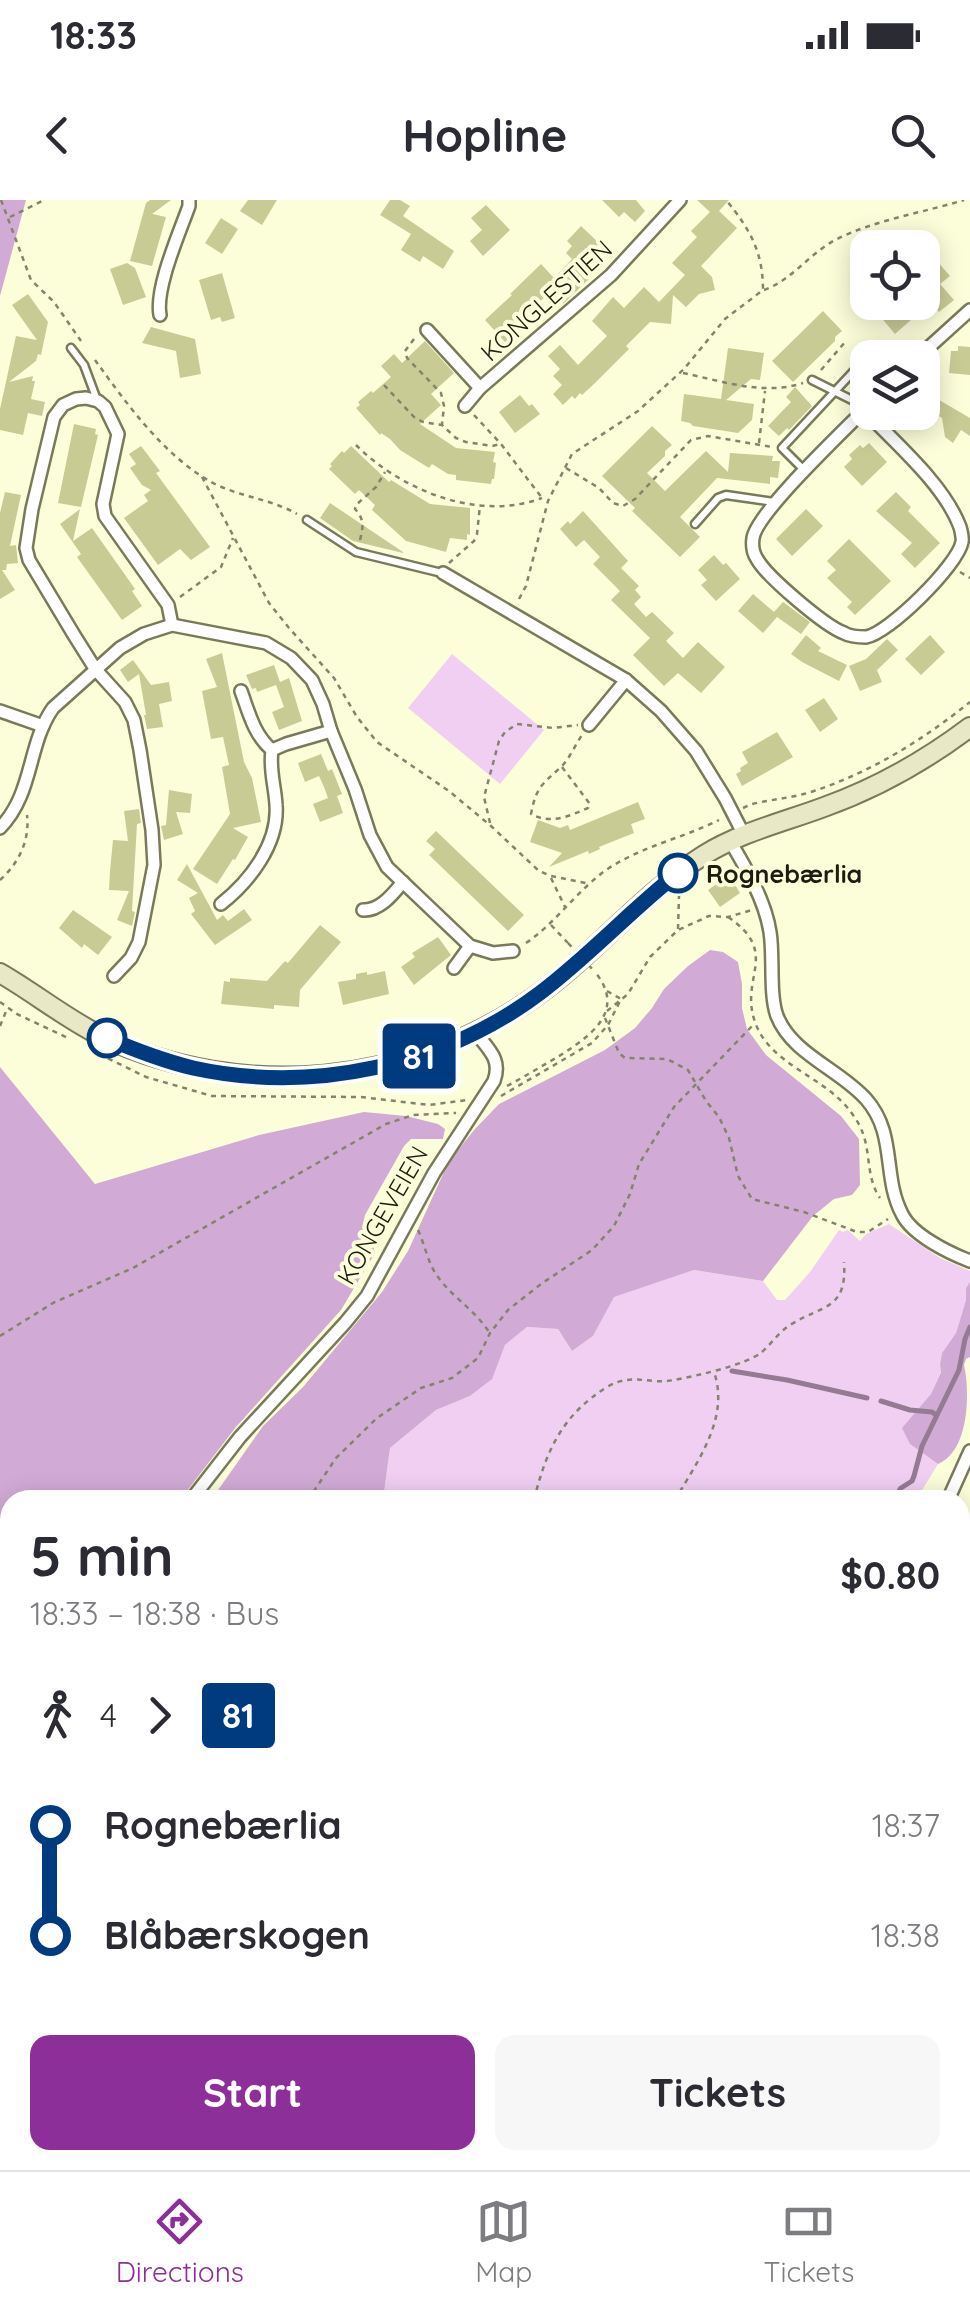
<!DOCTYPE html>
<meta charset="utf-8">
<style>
:root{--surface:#fff;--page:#f7f7f7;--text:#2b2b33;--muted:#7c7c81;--line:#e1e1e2;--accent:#8d2f98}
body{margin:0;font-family:Quicksand,sans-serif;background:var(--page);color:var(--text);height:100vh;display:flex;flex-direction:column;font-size:38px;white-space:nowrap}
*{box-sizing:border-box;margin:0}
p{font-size:32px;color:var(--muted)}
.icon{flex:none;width:55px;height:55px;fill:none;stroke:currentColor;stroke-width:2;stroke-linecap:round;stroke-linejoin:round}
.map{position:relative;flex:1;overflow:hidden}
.drawer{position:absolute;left:0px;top:1290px;width:970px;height:680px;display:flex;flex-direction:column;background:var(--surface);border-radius:30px 30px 0 0;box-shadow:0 5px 25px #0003}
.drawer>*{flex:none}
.badge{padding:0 20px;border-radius:8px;font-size:35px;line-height:65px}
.tools{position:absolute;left:850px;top:30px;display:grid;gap:20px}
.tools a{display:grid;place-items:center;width:90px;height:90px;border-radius:20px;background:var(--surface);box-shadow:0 5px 25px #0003;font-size:50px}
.map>.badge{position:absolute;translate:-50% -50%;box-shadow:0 0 0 5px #fff}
.legs{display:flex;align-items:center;gap:15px;height:110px;padding:0 30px;font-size:32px}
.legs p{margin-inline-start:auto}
.headline{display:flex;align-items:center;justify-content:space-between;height:170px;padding:0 30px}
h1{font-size:55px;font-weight:800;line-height:75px}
.button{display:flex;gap:20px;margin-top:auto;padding:20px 30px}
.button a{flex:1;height:115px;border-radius:20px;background:var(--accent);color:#fff;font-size:40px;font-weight:800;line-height:115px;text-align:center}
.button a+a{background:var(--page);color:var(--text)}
ul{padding:0 30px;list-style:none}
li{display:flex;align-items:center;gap:35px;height:110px;font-size:38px}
li i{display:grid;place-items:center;width:15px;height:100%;margin:0 12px;background:currentColor}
li i::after{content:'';width:25px;height:25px;margin:-12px;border:8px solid;border-radius:50%;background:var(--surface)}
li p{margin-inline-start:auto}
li:first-child i{background:linear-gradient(#0000 50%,currentColor 0)}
li:last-child i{background:linear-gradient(currentColor 50%,#0000 0)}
.status{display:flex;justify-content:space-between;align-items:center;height:70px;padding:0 50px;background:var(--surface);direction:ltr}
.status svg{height:28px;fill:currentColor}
header{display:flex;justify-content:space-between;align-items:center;height:130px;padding:0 30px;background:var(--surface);font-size:45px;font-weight:800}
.tabs{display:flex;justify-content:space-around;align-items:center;height:140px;border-top:2px solid var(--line);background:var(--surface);font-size:28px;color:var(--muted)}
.tabs a{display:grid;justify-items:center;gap:5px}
.tabs .current{color:var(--accent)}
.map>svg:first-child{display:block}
.green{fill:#f0cff3}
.forest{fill:#d1abd5}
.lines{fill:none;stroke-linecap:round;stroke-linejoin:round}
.stream{stroke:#957a94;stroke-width:5}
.river{stroke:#c9a3cd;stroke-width:28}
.building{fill:#c9cb95}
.lane-casing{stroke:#797a5a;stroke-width:11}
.street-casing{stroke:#797a5a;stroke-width:16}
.secondary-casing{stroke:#797a5a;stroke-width:22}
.path{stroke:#83846d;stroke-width:2.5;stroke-dasharray:5 5;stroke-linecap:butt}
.lane{stroke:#fff;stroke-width:6}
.street{stroke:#fff;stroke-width:11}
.secondary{stroke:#e8e8c6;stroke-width:18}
.path-bridge{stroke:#83846d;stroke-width:2.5;stroke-dasharray:5 5;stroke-linecap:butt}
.line-1-casing{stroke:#fff;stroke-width:22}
.line-1{stroke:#003b80;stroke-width:15}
.stop-1-dot{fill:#fff;stroke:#003b80;stroke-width:5}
.labels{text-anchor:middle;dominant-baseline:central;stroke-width:8;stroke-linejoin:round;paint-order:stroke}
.street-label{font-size:25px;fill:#1c1c0f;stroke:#fcfeda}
.stop-label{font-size:25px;font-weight:bold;fill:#1c1c0f;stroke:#fcfeda;text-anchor:start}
</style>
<div class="status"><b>18:33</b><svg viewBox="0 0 49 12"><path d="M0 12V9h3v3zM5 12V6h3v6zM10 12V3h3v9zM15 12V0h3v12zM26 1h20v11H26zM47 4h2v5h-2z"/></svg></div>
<header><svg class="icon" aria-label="back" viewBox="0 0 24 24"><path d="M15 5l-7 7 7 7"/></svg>Hopline<svg class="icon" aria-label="search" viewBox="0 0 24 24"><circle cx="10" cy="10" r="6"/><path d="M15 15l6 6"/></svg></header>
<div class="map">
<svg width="970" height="1970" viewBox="0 0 970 1970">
<rect width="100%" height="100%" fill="#fcfeda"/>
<!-- green -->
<g class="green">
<path d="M452,454L544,530L500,584L408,508Z"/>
<path d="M889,1024L940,1058L970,1071V1082L966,1088V1100L956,1133L942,1153L940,1164L941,1171L931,1194L923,1204L910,1244L938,1264L916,1300H383L390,1248L436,1210L470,1196L491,1179L505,1145L527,1127L558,1129L572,1151L593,1136L613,1097L694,1070L763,1081L777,1100H785L810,1072L839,1030L843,1032L848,1030L860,1041L866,1034Z"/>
<path d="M0,1383L7,1402L10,1401V1545L0,1558Z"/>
<path d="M274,1960H386L381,1970H269Z"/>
</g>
<!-- forest -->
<g class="forest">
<path d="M0,0H26L0,96Z"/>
<path d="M710,750L723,752L738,762L742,784V808L747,829L766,855L841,916L859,939L860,985L852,995L834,999L813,1016L763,1081L694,1070L614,1097L593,1136L572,1151L558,1129L527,1127L505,1145L492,1179L470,1196L436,1210L390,1248L383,1300H211L263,1226L303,1187L382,1092L408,1051L449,961L475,929L499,904L605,850L635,828L652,808L664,789L688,766Z"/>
<path d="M0,867L95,984L259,935L364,912L406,916L438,924L445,929L443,939H411L404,946L365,1015L362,1028L373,1045L375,1053L341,1110L236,1227L180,1300H10V1401L7,1402L2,1399L0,1383Z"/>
<path d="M970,1082V1157L966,1159L964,1165C970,1191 970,1251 938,1264L910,1244L902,1228L931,1194L941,1172L940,1164L942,1153L956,1133L966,1100V1088Z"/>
<path d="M970,1450V1749L960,1755V1465Z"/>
<path d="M10,1747V1960H262L257,1970H0V1769L6,1765Z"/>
<path d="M970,1896V1970H898L905,1960H960V1902Z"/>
</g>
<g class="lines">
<!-- stream -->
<g class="stream">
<path d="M732,1171L787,1180L867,1198"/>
<path d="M881,1201L910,1210L932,1212L936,1215"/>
<path d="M893,1300L901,1288L912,1281L914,1276L922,1246L959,1170L965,1139L970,1127"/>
</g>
<!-- river -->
<path class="river" d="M606,1960L611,1970"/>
</g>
<!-- building -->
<g class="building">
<path d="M150,0H171L152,14L166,17L152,66L130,61L146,3Z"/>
<path d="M248,0H277L262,25L240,11Z"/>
<path d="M390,0H400L410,6L403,16L454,51L443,69L423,56L420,62L401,50L411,34L380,15Z"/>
<path d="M602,0H636L645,11L635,22L624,12L619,17Z"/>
<path d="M697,0H729L719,11L737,28L701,66L712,77L715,90L699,94L686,107L673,95L671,124L650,122L626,146L629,149L594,184L582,195L580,193L575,199L572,196L563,205L553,194L562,185L553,176L560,169L548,156L560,145L578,165L607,136L592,121L613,97L624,108L644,87L659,102L685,75L672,63L697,37L691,31L710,12Z"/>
<path d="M486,5L510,30L483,56L470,41L482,30L471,18Z"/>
<path d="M221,18L238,29L222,54L205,43Z"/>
<path d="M581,26L602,46L582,68L590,78L563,104L551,91L520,121L523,125L517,136L505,142L485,120L512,95L510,94L541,64L554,78L572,59L566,53L572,46L567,41Z"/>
<path d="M937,61L950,76L940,84L954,100L939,112L922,94V73Z"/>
<path d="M127,63L135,68L146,97L123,105L110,69Z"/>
<path d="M222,73L235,118L222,122L220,117L211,120L199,80Z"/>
<path d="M28,94L48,122L41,155L38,154L36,161L9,182L33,176L32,181H35L31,199L45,202L42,216L28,213L23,235L0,230V209L16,136L37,140L12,105Z"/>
<path d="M872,102H898L912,119L895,134L879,115L882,113Z"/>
<path d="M823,111L842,131L835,137V141L793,182L772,161Z"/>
<path d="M151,127L195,139L201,174L180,178L176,151L142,143Z"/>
<path d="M425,141L454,173L431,194L441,205L420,224L456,248L495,252L493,262L496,263L494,279H492L491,284L456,280V275L448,274L432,264L429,268L400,250L390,239L381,233L380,235L356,208L360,205L358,202L371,191L373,193L391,177L381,166L394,154L402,163Z"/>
<path d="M958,146L970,147V175L949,173L951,151H958Z"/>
<path d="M728,148L764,153L760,180L751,179L726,200L754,204L752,220L738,233L693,226L690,223L681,221L684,194L721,199Z"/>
<path d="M795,187L812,206L789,230L787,228L779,236L768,226L791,202L786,197Z"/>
<path d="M922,190L970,218V236L961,230L953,243L945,237L942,218L922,205Z"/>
<path d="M520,195L529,206L532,204L540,214L515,233L499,212Z"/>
<path d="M74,224L96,229L95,234L98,235L81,307L58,303Z"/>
<path d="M652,226L672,245L665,251V256L647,273L665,291L706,251L728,272L730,253L773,256L772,261H780L778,278L770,277V284L717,278L680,317L700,337L680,357L632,311L635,308L602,276Z"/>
<path d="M869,243L887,262L862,286L844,267L852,259L849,255L860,245L863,248Z"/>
<path d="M141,246L160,271L156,273L210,347L191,360L180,349L158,365L124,318L148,301L144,295L151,290L142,285L130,268L136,264L129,254Z"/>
<path d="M351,246L389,282L391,280L430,304L470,308V335L467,334V340L450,338L446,352L406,341L372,310L375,305L359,290L355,294L329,269L332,266L330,264L342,251L344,253Z"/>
<path d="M5,292L21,295L10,346L16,345L18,363L7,364L6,370H2L15,390L0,399V313Z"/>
<path d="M896,292L911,307L908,311L940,343L915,368L901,354L912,343L876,311Z"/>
<path d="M330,303L403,352V353L353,341L320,318Z"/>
<path d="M80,309L73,341L92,328L135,389L132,391L142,406L122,420L77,357L81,354L60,324Z"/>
<path d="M806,309L823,326L792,356L776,339Z"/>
<path d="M583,311L628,361L621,368L639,386L635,390L641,397L634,404L646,417L652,412L674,433L666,441L683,458L698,442L725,467L701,493L678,473L664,486L633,455L650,438L611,400L620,391L593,364L600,357L584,340L576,347L560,329L568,321L570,324Z"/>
<path d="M849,339L891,381L855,415L847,407L852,402L827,378L836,370L827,361Z"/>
<path d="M714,355L723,365L726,363L740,379L716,401L701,385L707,380L698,370Z"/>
<path d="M753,394L774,412L783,402L810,422L801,434L777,417L763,433L738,411Z"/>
<path d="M806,435L821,448L818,451L847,465L839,481L802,462L791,454Z"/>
<path d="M930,435L945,452L921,475L905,459Z"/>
<path d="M887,439L898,450L877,470L882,482L860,491L849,466L866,459Z"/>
<path d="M222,453L244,562L252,578L261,622L233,628L248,637L235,660L233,659L217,684L193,669L230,614L222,567L229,565L223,537L211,539L202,491L217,487L206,459Z"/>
<path d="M133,460L151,485L169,482L172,501L159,504L163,527L147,529L144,515H146L139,474L128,482L120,470Z"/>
<path d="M274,465L280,482L289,478L302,521L279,530L272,512L284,507L276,485L257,492L256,488L252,489L246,475Z"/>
<path d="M824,498L838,519L820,532L805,510Z"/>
<path d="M777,532L793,557L742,586L736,574L741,571L740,568L748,563L742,552Z"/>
<path d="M321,554L328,571L332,569L342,594L337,596L343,613L320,622L313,604L328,598L324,587L319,576L305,582L298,563Z"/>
<path d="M169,590L192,594L190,613L176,612L183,634L164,640L161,626L166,625Z"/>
<path d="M638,602L645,619L631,624L634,633L599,647L600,649L589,654L588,651L549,667L562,653L530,642L538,620L560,628L568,625L570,630Z"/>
<path d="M139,609L141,623L137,624L132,711L135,712L132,726L117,720L129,691L109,690L110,671L113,640L128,641L124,611Z"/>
<path d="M436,631L524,715L508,731L429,655L435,649L426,641Z"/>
<path d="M187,664L217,720L223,715L228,721L244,709L252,720L215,745L191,714L195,711L189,698L198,693L177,680Z"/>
<path d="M729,675L740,693L720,707L708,690Z"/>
<path d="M73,710L112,737L98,755L84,744L82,748L59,728Z"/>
<path d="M320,725L341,742L300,790L299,807L274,805V809L221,804L224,781L230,782V778L267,781L285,761L288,763Z"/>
<path d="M438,737L451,755L414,785L401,767L415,757L412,753Z"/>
<path d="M385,771L389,794L343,805L338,782L356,779V774L367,772V775Z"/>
</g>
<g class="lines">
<defs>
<g id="lane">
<path d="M71,148L84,165L97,200"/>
<path d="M812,180L856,202L864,210"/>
<path d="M804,270L782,248L866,158"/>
<path d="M307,320L356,352L442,373"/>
<path d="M695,324L718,298L726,295L774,302"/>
<path d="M960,1878L970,1874"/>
<path d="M729,1970L732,1960"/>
<path d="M867,1970L870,1960"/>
</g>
<g id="street">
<path d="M160,115C155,88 179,34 189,6V0"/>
<path d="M427,130L480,188"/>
<path d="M917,158L970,110"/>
<path d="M465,206L480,188L611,75L680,0"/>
<path d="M864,210C895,243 944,284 960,327C961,330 963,340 962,342C958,365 888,434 866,437C860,437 849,436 844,433C825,426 767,377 757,359C753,353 752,345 753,338C757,312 846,229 868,206"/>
<path d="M443,373L626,480L661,511L696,551L725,598L744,635"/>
<path d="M0,511L43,526"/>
<path d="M589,525L626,480"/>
<path d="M272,550L286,544L331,531"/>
<path d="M0,628C34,593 27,545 53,508L120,448L144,434L172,425L266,443L291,458L312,480L323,504L331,531L355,589L370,635L387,667L470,746L493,753L513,751"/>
<path d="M730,641C746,668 765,700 770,732C774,756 769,794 777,816C792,854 839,869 866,899C897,934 882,976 902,1014C912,1035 949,1053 970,1061"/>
<path d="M221,704C249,682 279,644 276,605C275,586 269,569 272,550C254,535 249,513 241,491"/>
<path d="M363,710C380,711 393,694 403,682"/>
<path d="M454,768L470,746"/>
<path d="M114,776L131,758L139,742L154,665L152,630L140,550L134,520L125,502L96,470L74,435L29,360L26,348L32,309L54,217L63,205L76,199L86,198L98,201L105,207L118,234L103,304L105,316L168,405L172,425"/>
<path d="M191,1300L240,1237L345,1123L367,1096L434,973L494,881C502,859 488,849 476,833"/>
<path d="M948,1300L970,1251"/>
<path d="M0,1573L10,1559"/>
</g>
<path id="secondary" d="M0,773C35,793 66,819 103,837C243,902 410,886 536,796C596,753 642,694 704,655C741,632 784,622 824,607C877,588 925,561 970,527"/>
</defs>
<!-- lane casing -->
<use href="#lane" class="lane-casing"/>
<!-- street casing -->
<use href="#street" class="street-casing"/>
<!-- secondary casing -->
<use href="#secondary" class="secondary-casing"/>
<!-- path -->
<g class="path">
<path d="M1,0L31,80L54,102L81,141"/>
<path d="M10,17L44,0"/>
<path d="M764,90C792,80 809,54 835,40C874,20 922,13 964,0"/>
<path d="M414,139L405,151L407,158L441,193L444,206L442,224"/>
<path d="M95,160C127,204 165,258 215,284C241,297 271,299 297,314"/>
<path d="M821,170L846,141"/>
<path d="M683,173C722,181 764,196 803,183"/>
<path d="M384,185L414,217L423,222L442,225L456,238L466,242L492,246L501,244"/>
<path d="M474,215L501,244L542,298"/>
<path d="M759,243L765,191"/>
<path d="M356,245C401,290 478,322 542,298"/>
<path d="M566,268L599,288L613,303L623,306L635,299L691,240L708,236L772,247"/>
<path d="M202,277L269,403L289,428L334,478L357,517L377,542L449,591L491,626L539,671L551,676L590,684"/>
<path d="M360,340C363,327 365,320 355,309L356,305L376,287L385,272"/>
<path d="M449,363L474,341L477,334L480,305"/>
<path d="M960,372L970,378"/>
<path d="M180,397L221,367L233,338"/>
<path d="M519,399L526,386L548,301L572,254L638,211L684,169L725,119L763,90C763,52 750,29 726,0"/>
<path d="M562,567L590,604L588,608C569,616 551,625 531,614C536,588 541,585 560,568C569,560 575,545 582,535"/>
<path d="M743,608L752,604C773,599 793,598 814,591C871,572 923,540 970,502"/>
<path d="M490,623L484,597L499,541L505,532L517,524L553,528L578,525"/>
<path d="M551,678L565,707"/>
<path d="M0,680C19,663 30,640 27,615"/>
<path d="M728,717C781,753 739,777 755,822C770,865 824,876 850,911C854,916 860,925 862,931C871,953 866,978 880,998"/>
<path d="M551,725L568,743"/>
<path d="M678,729L679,696"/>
<path d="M526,743C557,722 578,689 609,668C643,646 683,638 719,620"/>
<path d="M607,791L621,799"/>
<path d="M0,802L17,814L70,839"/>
<path d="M607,811L628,794L650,757L678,730L709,716L728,717L752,710"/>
<path d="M605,818L619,853L625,858L667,859L688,870L706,901L719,917L729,938L738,976L752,999L804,1012L857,1032H868L888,1019"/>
<path d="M0,826L7,809"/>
<path d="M99,854L146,877L212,896L361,897L429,905L467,900"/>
<path d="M507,886C524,877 540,867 556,858C588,838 628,812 595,772"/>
<path d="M501,896L592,843L608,825L621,799"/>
<path d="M418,1030C425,1045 428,1064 438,1077C453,1098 475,1110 489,1132"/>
<path d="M0,1136L53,1103L133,1068L386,924L413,915L456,913"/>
<path d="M308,1300L336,1258L377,1218L421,1188L452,1178L478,1158L490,1133L508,1110L541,1084L592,1050L614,1026L630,994L639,964L674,907L755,823"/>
<path d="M534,1300C546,1251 562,1215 607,1187C633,1172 648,1185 674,1180C696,1176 746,1165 762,1152C772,1143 779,1132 790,1125C824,1104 847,1110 844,1062"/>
<path d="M675,1300C697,1262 730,1218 714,1172"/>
<path d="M960,1724L970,1732"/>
<path d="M308,1960L333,1970"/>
<path d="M266,1970L270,1960"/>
<path d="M348,1970L354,1960"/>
</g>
<!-- lane -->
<use href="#lane" class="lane"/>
<!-- street -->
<use href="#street" class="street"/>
<!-- secondary -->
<use href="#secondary" class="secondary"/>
<!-- path-bridge -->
<path class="path-bridge" d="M568,743L595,772"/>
</g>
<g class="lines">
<defs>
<path id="line-1" d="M107,838C135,850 164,861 193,868C312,894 443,866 540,793C589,756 630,711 678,673"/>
</defs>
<!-- line-1 casing -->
<use href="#line-1" class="line-1-casing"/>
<!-- line-1 -->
<use href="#line-1" class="line-1"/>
</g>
<!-- markers -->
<g class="stop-1-dot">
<circle cx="678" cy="673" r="18"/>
<circle cx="107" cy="838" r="18"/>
</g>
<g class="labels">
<!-- street labels -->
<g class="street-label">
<text transform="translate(546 100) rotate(-42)">KONGLESTIEN</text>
<text transform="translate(382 1015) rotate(-60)">KONGEVEIEN</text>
</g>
<!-- stop labels -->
<g class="stop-label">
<text x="706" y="673">Rognebærlia</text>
</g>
</g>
</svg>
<div class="tools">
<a><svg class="icon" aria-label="locate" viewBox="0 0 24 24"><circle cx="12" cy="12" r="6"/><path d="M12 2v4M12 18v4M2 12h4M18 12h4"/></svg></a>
<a><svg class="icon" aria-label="layers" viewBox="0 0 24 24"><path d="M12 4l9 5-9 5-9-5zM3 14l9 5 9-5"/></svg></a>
</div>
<b class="badge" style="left:419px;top:856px;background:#003b80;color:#fff">81</b>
<section class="drawer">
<div class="headline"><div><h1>5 min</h1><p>18:33 – 18:38 · Bus</p></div><b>$0.80</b></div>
<div class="legs"><svg class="icon" aria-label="walk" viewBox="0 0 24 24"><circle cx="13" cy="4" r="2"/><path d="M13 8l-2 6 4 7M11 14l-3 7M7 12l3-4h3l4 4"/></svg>4<svg class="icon" aria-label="forward" viewBox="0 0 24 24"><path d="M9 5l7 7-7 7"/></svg><b class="badge" style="background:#003b80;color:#fff">81</b></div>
<ul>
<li><i style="color:#003b80"></i><b>Rognebærlia</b><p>18:37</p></li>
<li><i style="color:#003b80"></i><b>Blåbærskogen</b><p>18:38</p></li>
</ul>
<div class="button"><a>Start</a><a>Tickets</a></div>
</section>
</div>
<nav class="tabs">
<a class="current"><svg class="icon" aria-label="directions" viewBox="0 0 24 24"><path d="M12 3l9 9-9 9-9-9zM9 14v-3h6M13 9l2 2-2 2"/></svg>Directions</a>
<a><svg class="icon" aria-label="map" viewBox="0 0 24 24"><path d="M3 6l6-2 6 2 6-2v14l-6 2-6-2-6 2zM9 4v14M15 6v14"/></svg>Map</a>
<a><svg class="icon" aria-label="tickets" viewBox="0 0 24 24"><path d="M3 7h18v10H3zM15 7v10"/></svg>Tickets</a>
</nav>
